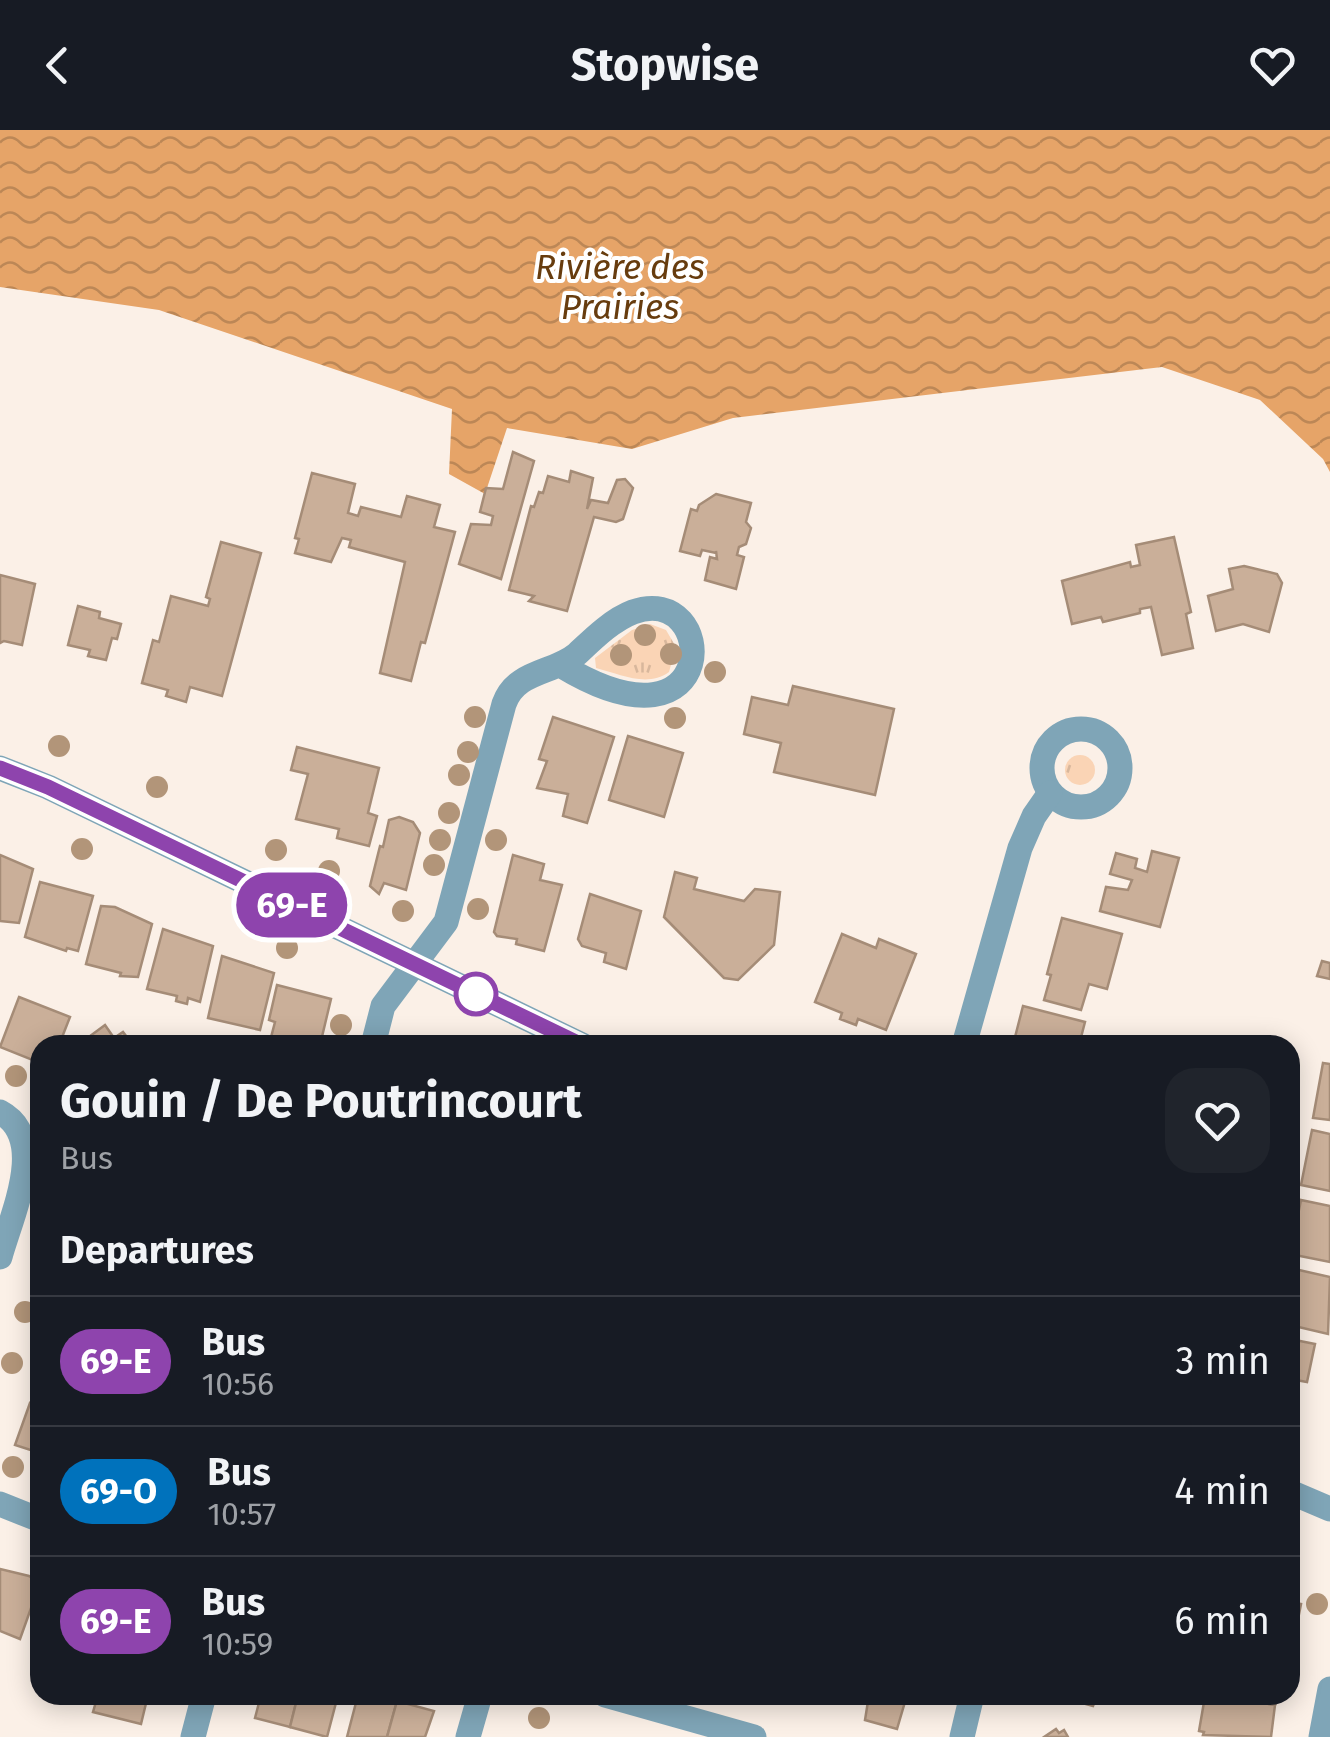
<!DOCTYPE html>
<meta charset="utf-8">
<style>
:root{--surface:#171b24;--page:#20242c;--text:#f1f3f6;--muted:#9ea1a6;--line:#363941}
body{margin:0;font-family:"Fira Sans",sans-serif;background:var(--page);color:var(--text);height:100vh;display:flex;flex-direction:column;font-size:38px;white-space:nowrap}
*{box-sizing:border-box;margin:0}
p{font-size:32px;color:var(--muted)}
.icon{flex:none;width:55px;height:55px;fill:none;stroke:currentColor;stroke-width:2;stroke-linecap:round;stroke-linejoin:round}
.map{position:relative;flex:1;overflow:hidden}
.details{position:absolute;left:30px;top:905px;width:1270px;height:670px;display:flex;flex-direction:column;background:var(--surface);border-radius:30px;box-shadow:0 5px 25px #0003}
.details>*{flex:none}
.badge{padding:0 20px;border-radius:32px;font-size:35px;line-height:65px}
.map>.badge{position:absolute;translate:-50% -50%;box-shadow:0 0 0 5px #fff}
h2{padding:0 30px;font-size:38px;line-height:90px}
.round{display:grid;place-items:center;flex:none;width:105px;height:105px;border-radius:30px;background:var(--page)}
.head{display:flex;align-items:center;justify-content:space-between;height:170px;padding:0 30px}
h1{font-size:48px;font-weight:700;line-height:75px}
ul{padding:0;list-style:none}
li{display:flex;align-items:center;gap:30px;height:130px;padding:0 30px;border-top:2px solid var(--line)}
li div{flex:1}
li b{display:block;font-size:38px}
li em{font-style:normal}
li .badge{min-width:110px;font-weight:700;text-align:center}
header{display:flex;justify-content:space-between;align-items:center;height:130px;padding:0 30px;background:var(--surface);font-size:45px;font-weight:700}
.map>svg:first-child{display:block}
.grass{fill:url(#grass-tufts)}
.water{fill:url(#water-waves)}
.building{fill:#caaf99;stroke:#a58c77;stroke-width:2.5}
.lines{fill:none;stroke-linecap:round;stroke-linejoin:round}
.minor{stroke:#7fa5b7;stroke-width:25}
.tertiary{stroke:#7fa5b7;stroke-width:25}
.tree{fill:#b29579}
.line-casing{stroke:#fff;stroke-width:22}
.line{stroke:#8e44ad;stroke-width:15}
.stop-dot{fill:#fff;stroke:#8e44ad;stroke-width:5}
.labels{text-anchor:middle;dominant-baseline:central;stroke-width:8;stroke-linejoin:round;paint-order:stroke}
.water-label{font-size:35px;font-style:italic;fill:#673c0e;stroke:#fff}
</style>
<header><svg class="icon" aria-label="back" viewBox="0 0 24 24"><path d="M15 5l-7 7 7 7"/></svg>Stopwise<svg class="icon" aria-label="heart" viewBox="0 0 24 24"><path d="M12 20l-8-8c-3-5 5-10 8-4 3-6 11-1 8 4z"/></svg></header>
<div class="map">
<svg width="1330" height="1607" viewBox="0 0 1330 1607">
<defs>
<pattern id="grass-tufts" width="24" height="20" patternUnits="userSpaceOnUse" patternTransform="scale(2.5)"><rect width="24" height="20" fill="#fad4b5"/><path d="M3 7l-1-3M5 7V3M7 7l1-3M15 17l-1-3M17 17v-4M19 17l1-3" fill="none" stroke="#d8b79c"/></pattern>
<pattern id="water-waves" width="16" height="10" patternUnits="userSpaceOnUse" patternTransform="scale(2.5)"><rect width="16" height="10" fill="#e6a468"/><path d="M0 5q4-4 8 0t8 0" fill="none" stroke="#bc8756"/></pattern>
</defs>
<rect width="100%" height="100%" fill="#fbf0e7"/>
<!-- grass -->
<g class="grass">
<path d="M650,494L666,500L676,517L669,542C647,558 620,544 596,538L595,528L632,500Z"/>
<circle cx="1080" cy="640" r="15"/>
</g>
<!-- water -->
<path class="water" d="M0,0H1330V342L1323,329L1260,270L1162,237L733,288L632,319L507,298L485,364L449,344L452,279L159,180L0,157Z"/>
<!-- building -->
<g class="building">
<path d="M513,322L534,331L501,449L459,434L471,394L491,395L493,386L480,382L486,358L503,359Z"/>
<path d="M571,341L593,348L587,379L591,370L608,373L617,350L625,349L633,358L623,389L616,392L594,387L567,481L529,471L534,466L509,460L531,376L534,377L539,362L543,363L548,346L569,352Z"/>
<path d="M312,343L355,354L348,383L358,386L361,377L401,387L407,366L440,375L434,397L455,402L425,513L421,512L411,551L380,543L405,432L349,417L351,410L342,408L331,432L295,423L299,409L295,408Z"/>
<path d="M716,364L751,373L746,392L751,398L746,414L739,417L737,425L744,427L736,459L705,450L710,427L717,429L716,421V423L702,420L700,426L680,421L691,379L697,381L699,375Z"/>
<path d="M1174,407L1191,482L1186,484L1193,518L1162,525L1151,477L1140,479V483L1103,492L1101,487L1072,494L1062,451L1130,432L1131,437L1140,435L1136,415Z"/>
<path d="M221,412L261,423L222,566L190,557L186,572L166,566L168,560L142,553L153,510L159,512L171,466L208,476L210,469L206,467Z"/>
<path d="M1244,436L1277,444L1282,453L1269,502L1243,494L1216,501L1208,466L1233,459L1229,439Z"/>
<path d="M0,445L35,454L22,515L4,511L0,513Z"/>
<path d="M78,476L100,482L99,488L121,494L117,509L112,508L106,530L88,526L90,520L68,515Z"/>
<path d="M793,556L894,579L875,665L774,642L781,613L744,604L752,567L788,575Z"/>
<path d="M553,587L614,607L587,693L563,686L568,664L537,658L547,631L539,629Z"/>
<path d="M628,606L683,623L664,687L609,670Z"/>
<path d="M297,617L379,638L368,683L377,686L369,716L337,708L339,699L296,689L308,644L291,640Z"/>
<path d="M399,687L413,692L420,703L406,760L384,753L379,764L370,756L380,716L383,717L389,690Z"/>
<path d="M1152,721L1179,728L1160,797L1100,781L1106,757L1128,760L1132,750L1110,744L1116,723L1137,729L1135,738L1147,742Z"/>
<path d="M0,725L33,739L19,793L0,791Z"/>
<path d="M513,725L544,734L540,750L562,755L544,821L516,814L517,809L497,806L494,802Z"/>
<path d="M675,742L697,748L694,759L744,771L755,759L780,762L774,815L738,850L724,848L664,787Z"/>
<path d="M40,752L93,766L78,821L67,818L66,821L25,807Z"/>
<path d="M590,764L641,781L626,839L604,832L606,823L582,816L578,809Z"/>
<path d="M101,776L115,777L152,794L138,847L120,846L121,843L86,834Z"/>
<path d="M1062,788L1122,804L1107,859L1089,854L1081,880L1044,870L1051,845L1047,844Z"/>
<path d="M163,799L213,816L200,872L188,868L187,874L176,871L177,866L147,859Z"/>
<path d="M842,804L876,818L879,809L916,824L886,900L858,889L856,895L840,889L842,883L815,872Z"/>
<path d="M222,826L274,843L260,900L208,888Z"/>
<path d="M1322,831L1330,833V849L1317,846Z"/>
<path d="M277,855L331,869L320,915H269L275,892L269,890Z"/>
<path d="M19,867L70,887L59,915H40V933L0,917Z"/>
<path d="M1023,876L1085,892L1079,915H1013Z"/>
<path d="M105,895L114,908L123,902L133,915H78Z"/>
<path d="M1323,933L1330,934V990L1313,988Z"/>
<path d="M1312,1000L1330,1004V1061L1301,1055Z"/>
<path d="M1301,1070L1330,1076V1132L1290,1124Z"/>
<path d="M1290,1138L1330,1147L1328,1204L1290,1195Z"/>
<path d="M40,1209V1237L33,1235Z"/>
<path d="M1290,1209L1315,1214L1307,1252L1290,1249Z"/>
<path d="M30,1273L40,1277V1323L15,1315Z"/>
<path d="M0,1439L29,1446L40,1453L20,1509L0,1501Z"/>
<path d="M1290,1472L1301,1474L1292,1520L1290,1519Z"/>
<path d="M98,1565H148L141,1594L93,1582Z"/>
<path d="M261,1565H298L290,1597L255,1588Z"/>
<path d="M298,1565H338L327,1607L290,1597Z"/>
<path d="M358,1565H385L384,1568L397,1571L387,1607H347Z"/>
<path d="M869,1565H907L897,1599L865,1590Z"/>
<path d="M1053,1565H1102L1100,1573L1095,1571L1093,1576Z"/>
<path d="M1210,1565L1275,1575L1271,1607L1203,1605L1204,1602L1199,1601L1204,1572L1209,1573Z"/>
<path d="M1214,1565H1279L1275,1575Z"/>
<path d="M397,1571L434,1581L425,1607H387Z"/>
<path d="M1056,1599L1059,1603L1064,1600L1068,1607H1044Z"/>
</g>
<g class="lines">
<!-- minor -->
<g class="minor">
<circle cx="1081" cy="638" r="39"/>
<path d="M373,915L383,876L446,792L504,574C516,540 553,544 577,524C593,509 612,490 633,482C719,451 724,634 562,536"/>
<path d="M964,915L1020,718L1034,686L1050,663"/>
<path d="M0,982C49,1008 11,1086 0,1127"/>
<path d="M0,1374L40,1390"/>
<path d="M605,1565L754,1607"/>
<path d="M193,1607L204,1565"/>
<path d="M468,1607L480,1565"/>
<path d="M962,1607L972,1565"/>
<path d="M1321,1607L1330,1559"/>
</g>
<!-- tertiary -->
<g class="tertiary">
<path d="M0,638L48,657L582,915"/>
<path d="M1290,1362L1330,1379"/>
</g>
</g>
<!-- trees -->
<g class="tree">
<circle cx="645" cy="505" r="11"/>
<circle cx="671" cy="524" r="11"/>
<circle cx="621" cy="525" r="11"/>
<circle cx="715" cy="542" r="11"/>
<circle cx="475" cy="587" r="11"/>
<circle cx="675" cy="588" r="11"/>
<circle cx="59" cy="616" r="11"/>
<circle cx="468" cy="622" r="11"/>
<circle cx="459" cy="645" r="11"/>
<circle cx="157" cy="657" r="11"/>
<circle cx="449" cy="683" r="11"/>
<circle cx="440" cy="710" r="11"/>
<circle cx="496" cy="710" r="11"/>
<circle cx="82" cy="719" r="11"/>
<circle cx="276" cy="720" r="11"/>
<circle cx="434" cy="735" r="11"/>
<circle cx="329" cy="741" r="11"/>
<circle cx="478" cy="779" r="11"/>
<circle cx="403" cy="781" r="11"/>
<circle cx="287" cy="818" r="11"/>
<circle cx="341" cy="895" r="11"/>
<circle cx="16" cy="946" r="11"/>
<circle cx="25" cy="1182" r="11"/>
<circle cx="12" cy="1233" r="11"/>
<circle cx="13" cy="1337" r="11"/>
<circle cx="1317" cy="1474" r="11"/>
<circle cx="539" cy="1588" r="11"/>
</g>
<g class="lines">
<defs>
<path id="line" d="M0,638L48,657L582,915"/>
</defs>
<!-- line casing -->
<use href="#line" class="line-casing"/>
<!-- line -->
<use href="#line" class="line"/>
</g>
<!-- markers -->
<circle class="stop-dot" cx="476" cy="864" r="20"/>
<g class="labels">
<!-- water labels -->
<g class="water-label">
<text x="620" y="137">Rivière des<tspan x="620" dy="40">Prairies</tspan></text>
</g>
</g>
</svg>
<b class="badge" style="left:292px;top:775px;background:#8e44ad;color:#fff">69-E</b>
<section class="details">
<div class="head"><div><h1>Gouin / De Poutrincourt</h1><p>Bus</p></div><a class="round"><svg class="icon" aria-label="heart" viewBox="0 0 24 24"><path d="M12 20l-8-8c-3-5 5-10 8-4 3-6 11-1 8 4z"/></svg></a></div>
<h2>Departures</h2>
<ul>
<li><span class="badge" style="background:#8e44ad;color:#fff">69-E</span><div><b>Bus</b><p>10:56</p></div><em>3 min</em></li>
<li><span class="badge" style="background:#0072bc;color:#fff">69-O</span><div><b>Bus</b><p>10:57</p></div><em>4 min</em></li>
<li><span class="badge" style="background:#8e44ad;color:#fff">69-E</span><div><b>Bus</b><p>10:59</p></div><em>6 min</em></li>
</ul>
</section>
</div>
